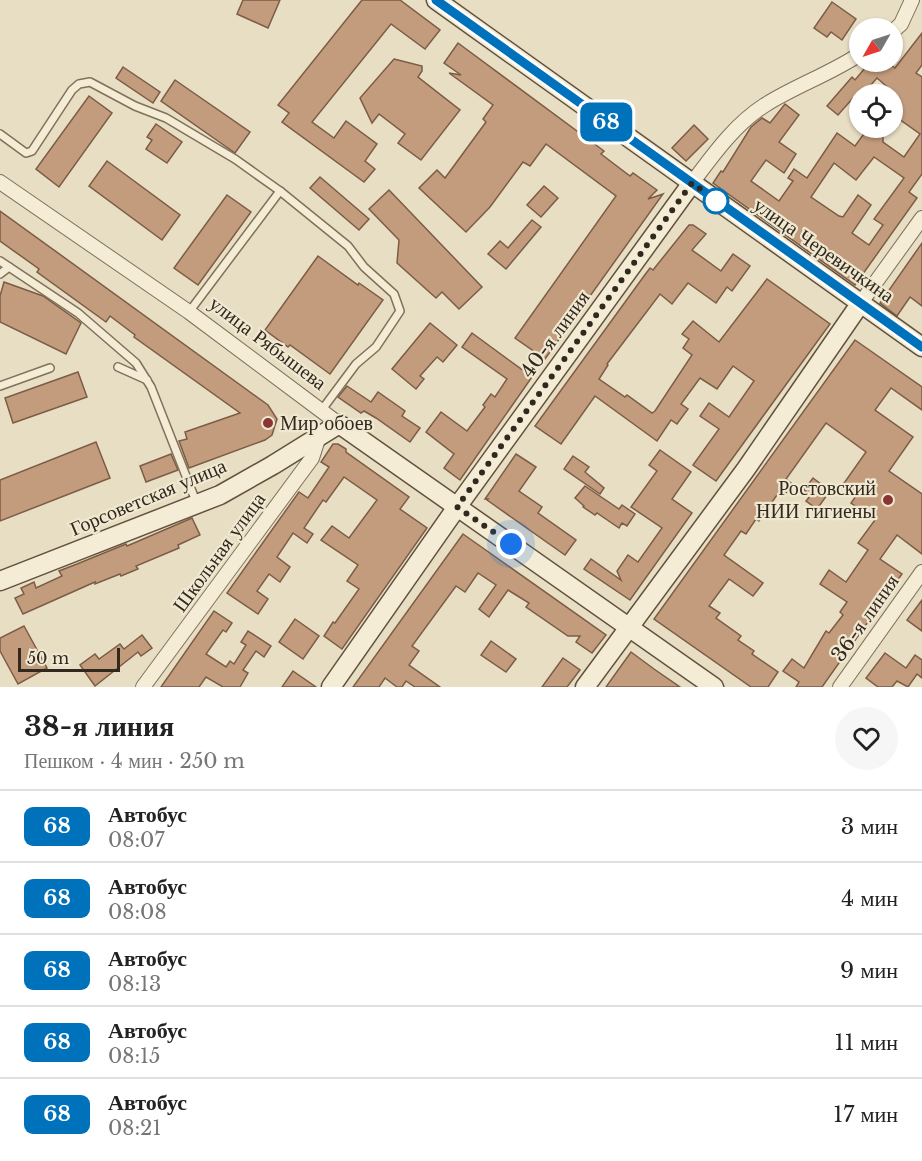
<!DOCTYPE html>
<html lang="ru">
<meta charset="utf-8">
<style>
:root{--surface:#fff;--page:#f6f6f6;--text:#222;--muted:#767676;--line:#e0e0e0}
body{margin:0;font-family:"Libre Baskerville",serif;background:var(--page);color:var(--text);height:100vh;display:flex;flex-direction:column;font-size:22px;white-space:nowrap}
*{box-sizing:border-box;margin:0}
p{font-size:20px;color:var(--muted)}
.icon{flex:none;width:33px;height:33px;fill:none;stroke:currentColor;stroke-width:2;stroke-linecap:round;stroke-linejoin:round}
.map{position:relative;height:687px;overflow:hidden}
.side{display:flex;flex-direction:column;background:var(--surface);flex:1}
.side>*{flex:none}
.badge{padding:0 12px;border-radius:9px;font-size:21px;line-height:39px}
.needle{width:39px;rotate:231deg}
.controls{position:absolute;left:849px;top:18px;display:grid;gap:12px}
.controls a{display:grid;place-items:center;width:54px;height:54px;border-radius:50%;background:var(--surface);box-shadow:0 2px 4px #0004;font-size:30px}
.scale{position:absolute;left:18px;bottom:15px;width:102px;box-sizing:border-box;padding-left:6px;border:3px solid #31281e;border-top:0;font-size:16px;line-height:21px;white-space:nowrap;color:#31281e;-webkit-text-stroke:4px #f0e8d1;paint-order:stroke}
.you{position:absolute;width:30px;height:30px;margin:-15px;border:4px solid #fff;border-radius:50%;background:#1a73e8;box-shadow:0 0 0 9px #1a73e833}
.map>.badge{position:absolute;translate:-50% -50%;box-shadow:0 0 0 3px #fff}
.round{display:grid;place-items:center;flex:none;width:63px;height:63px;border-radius:32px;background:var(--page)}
.summary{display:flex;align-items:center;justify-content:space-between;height:102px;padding:0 24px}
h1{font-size:28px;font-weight:700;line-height:45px}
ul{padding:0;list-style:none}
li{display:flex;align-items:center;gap:18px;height:72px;padding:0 24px;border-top:2px solid var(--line)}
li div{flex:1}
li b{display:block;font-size:22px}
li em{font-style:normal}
li .badge{min-width:66px;font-weight:700;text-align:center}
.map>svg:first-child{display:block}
.building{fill:#c29c7d;stroke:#7c5c45;stroke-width:1.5;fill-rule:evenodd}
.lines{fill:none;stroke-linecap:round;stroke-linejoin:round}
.lane-casing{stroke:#80705c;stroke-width:10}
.street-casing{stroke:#80705c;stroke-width:16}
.secondary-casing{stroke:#62513f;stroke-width:21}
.lane{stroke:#f4ecd5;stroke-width:7}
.street{stroke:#f4ecd5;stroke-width:14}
.secondary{stroke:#f4ecd5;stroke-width:18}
.line-casing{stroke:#fff;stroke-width:14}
.line{stroke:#0072bc;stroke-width:9}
.walk{stroke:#31281e;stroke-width:6;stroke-dasharray:0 10.8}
.stop-dot{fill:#fff;stroke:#0072bc;stroke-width:3}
.poi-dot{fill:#883533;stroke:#f0e8d1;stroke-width:2}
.labels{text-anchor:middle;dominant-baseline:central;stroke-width:4.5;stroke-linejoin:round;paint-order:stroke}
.street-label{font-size:20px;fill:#31281e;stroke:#f0e8d1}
.poi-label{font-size:20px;fill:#31281e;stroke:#f0e8d1;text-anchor:start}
</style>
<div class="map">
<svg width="922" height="687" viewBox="0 0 922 687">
<rect width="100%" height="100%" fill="#e8dec3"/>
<!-- building -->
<g class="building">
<path d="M243,0H280L268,28L237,14Z"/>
<path d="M362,0H400L440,30L425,49L391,24L312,122L334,138L346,121L377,144L365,161L375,169L364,182L282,122L289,113L278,105Z"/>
<path d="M832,2L856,19L842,40L831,32L827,37L814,28Z"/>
<path d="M922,33V65L916,73L922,77V174L909,192L917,198L855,285L713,183L721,171L723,172L751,127L762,118L770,123L785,104L799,115L779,142L796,154L784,173L766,160L751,181L779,201L793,181L788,178L794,169L807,178L837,133L855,146L866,131L868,132L871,128L883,137V142L904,157L920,134L892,114V91L877,78L863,94H860L857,101L853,98L838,115L827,106L852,77L855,80L870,62H887L895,68ZM874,157L904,178L874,219L883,225L869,245L852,233L871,205L858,195L843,217L839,216L811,197L834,163L856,180Z"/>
<path d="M458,43L604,151L601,154L630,176L633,173L657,190L648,199L663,194L545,359L515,338L616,196L546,144L530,166L523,162L490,207L466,232L419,188L437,170L445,178L486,122L483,119L493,105L449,73L461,75L444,63Z"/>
<path d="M394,59L422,66V71L418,77L460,110L421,160L398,143L405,134L379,114L372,123L360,98Z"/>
<path d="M123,67L160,92L153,103L116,78Z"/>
<path d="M175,80L250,132L235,153L161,101Z"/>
<path d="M89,96L112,113L59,187L36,169Z"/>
<path d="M156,124L182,142L167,163L146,149L152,140L147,137Z"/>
<path d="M694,125L708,139L686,161L672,148Z"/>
<path d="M107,161L180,215L162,240L89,186Z"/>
<path d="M320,177L369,219L359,230L310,188Z"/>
<path d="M544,186L558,198L541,217L527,205Z"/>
<path d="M389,190L482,287L459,309L442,292L436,298L397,263L399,240L369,209Z"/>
<path d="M227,195L251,212L198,285L174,268Z"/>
<path d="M0,211L268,405L277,419L272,435L265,440L189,468L179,441L187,439L185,432L240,413L134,337L135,335L110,316L106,322L37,272L39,269L0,241Z"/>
<path d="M532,220L541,227L506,269L488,254L500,241L508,248Z"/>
<path d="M689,225H693L706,234L692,250L721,271L733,254L750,266L732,291L727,287L716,303L688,283L672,304L660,294L607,364L608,365L599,379L625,397L627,395L652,413L655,411L692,355L683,348L689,339L682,334L693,321L719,342L767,279L830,324L716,481L693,465L719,429L700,416L709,403L729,417L754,381L733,366L717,389L700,378L681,404L688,409L677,424L671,420L657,441L595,396L561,444L535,426L644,276L650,268L653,270Z"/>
<path d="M922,243V306L910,297L897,316L880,303Z"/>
<path d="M318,256L358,285L359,283L383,300L330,374L290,345L288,347L265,330Z"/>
<path d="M4,282L43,296L81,323L66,354L0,322V296Z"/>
<path d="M430,323L457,345L443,362L437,357L420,376L424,379L416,389L392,369Z"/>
<path d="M472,333L532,377L460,480L444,468L454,454L426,432L441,412L467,431L485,407L483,405L491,394L495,397L507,379L462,347Z"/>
<path d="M855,340L922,387V410L891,388L875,410L913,437L889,471L922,494V554L897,535L880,559L902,574L822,687H796L799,682L783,671L792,659L804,668L826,631L829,633L843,615L840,612L847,602L820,584L829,570L846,582L868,550L858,543L875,520L851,503L856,496L842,486L866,452L826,423L786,479L792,484L784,496L779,492L759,521L756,519L746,534L741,531L724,555L763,583L753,596L729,579L709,606L720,613L716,618L741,636L738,640L754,651L752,654L778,672L768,687H751L654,619Z"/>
<path d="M78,372L87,397L13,423L5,398Z"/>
<path d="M347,386L371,402L378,392L405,411L402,416L420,428L410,442L376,418L364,411L361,413L338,397Z"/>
<path d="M96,442L110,478L0,521V480Z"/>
<path d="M333,444H338L346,449V452L409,497L400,509L427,528L342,649L324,636L333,622L335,623L359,589L347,581L358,565L321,540L332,526L349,538L377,500L344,477L326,502L323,500L304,528L313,534L307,543L293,533L277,557L290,567L280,582L269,574L257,591L268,599L258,614L227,593L299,492L308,498L329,467L321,462Z"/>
<path d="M660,450L691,472L672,499L692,513L630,600L584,569L591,559L621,580L617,571L628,555L638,562L662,528L631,507L657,471L649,465Z"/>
<path d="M171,454L178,470L146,482L140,466Z"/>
<path d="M516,454L536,467L519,491L542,507L538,513L576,540L565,555L487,500L488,499H485Z"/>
<path d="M573,456L589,467L585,472L604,488L600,494L564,469Z"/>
<path d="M813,478L830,491L817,509L806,501L811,495L804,490Z"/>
<path d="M585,486L619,509L622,505L635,514L627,526L622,523L619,528L597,513L595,515L583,507L584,506L575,498Z"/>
<path d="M192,518L200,535L178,545L179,548L136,566L138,569L121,576L120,574L95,584V582L23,614L15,598L24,594L21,588L34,582L36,588L62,576L59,571L77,564L126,544L127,546Z"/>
<path d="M463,534L606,635L592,653L576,642L580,636H568L526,607L529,603L508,590L489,617L479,609L496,585L478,573L465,592L456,586L412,646L419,651L409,665L440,687H415L406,681L402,687H397L385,678L379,687H353Z"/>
<path d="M922,600V631L907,620Z"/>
<path d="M214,611L232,623L226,632L223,630L206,654L226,667L230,661L234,664L246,645L241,642L248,631L271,646L264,657L256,651L243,670L248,673L240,687H223L206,677L199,687H161Z"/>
<path d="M295,619L319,636L303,659L279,642Z"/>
<path d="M24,626L47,668L18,684L0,651V638Z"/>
<path d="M142,635L152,648L141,656L138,652L95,686L80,665L95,654L99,659L120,644L124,649Z"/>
<path d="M491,641L516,659L506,672L481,655Z"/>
<path d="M631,652L654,669L680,687H606Z"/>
<path d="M885,653L906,668L915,655L922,660V678L917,674L908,687L897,681L892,687H878L866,678Z"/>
<path d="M563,658L580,670L567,687H542Z"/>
<path d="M293,671L316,687H282Z"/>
</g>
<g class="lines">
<defs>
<g id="lane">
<path d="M0,134L26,153L32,151L72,90L79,84L90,82L135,106L166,118L235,159L280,191L348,246L364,267L394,294L400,311L376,347L356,364L321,411"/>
<path d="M0,261L78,313L136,363L151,387L197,504"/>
<path d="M0,274L9,267"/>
<path d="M189,312L280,191"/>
<path d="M118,367L147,380"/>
<path d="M0,386L50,368"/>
</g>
<g id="street">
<path d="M892,32L901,24L912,0"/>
<path d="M0,182L189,312L339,424"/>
<path d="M692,183C713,155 734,125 765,105C795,86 830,74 860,54"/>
<path d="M860,304L922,218"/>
<path d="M143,687L312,458L319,436"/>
<path d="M840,687L922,572"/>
</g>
<g id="secondary">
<path d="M436,0L922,347"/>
<path d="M0,581L220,495L273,465L339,424L714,687"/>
<path d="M331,687L457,507L692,183"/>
<path d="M585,687L746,469L860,304"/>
</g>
</defs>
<!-- lane casing -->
<use href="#lane" class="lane-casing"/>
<!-- street casing -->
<use href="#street" class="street-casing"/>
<!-- secondary casing -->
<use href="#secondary" class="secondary-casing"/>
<!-- lane -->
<use href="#lane" class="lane"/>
<!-- street -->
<use href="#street" class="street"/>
<!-- secondary -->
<use href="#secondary" class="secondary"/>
</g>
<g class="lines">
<defs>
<path id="line" d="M436,0L922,347"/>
</defs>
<!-- line casing -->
<use href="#line" class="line-casing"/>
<!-- line -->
<use href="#line" class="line"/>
<!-- walk -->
<path class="walk" d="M511,544L457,507L692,183L725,207L716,201"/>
</g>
<!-- markers -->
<circle class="stop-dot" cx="716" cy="201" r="12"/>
<g class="poi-dot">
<circle cx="268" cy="423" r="6"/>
<circle cx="888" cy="500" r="6"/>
</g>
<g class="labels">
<!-- street labels -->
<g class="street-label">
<text transform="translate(824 250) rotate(35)">улица Черевичкина</text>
<text transform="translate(555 334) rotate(-54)">40-я линия</text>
<text transform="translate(268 343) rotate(37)">улица Рябышева</text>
<text transform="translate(148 497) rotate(-23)">Горсоветская улица</text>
<text transform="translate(219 552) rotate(-54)">Школьная улица</text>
<text transform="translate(865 618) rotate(-55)">36-я линия</text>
</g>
<!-- poi labels -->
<g class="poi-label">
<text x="280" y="423">Мир обоев</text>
<text x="876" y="488" text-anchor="end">Ростовский<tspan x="876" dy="23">НИИ гигиены</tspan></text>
</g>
</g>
</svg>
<div class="controls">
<a><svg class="needle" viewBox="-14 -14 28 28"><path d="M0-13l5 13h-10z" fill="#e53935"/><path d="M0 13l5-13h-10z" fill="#767676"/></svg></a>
<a><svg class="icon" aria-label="locate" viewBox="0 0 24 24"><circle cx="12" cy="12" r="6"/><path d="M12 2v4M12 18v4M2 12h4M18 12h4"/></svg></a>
</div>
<div class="scale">50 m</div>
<div class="you" style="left:511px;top:544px"></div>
<b class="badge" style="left:606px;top:122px;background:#0072bc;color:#fff">68</b>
</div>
<section class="side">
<div class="summary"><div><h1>38-я линия</h1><p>Пешком · 4 мин · 250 m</p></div><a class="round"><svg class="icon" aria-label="heart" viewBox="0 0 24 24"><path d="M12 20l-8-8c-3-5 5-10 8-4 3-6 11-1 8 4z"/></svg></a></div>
<ul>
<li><span class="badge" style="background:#0072bc;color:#fff">68</span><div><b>Автобус</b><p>08:07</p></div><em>3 мин</em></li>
<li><span class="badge" style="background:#0072bc;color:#fff">68</span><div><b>Автобус</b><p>08:08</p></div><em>4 мин</em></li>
<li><span class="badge" style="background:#0072bc;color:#fff">68</span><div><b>Автобус</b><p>08:13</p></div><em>9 мин</em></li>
<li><span class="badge" style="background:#0072bc;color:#fff">68</span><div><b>Автобус</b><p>08:15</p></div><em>11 мин</em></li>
<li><span class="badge" style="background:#0072bc;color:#fff">68</span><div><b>Автобус</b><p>08:21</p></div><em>17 мин</em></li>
</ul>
</section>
